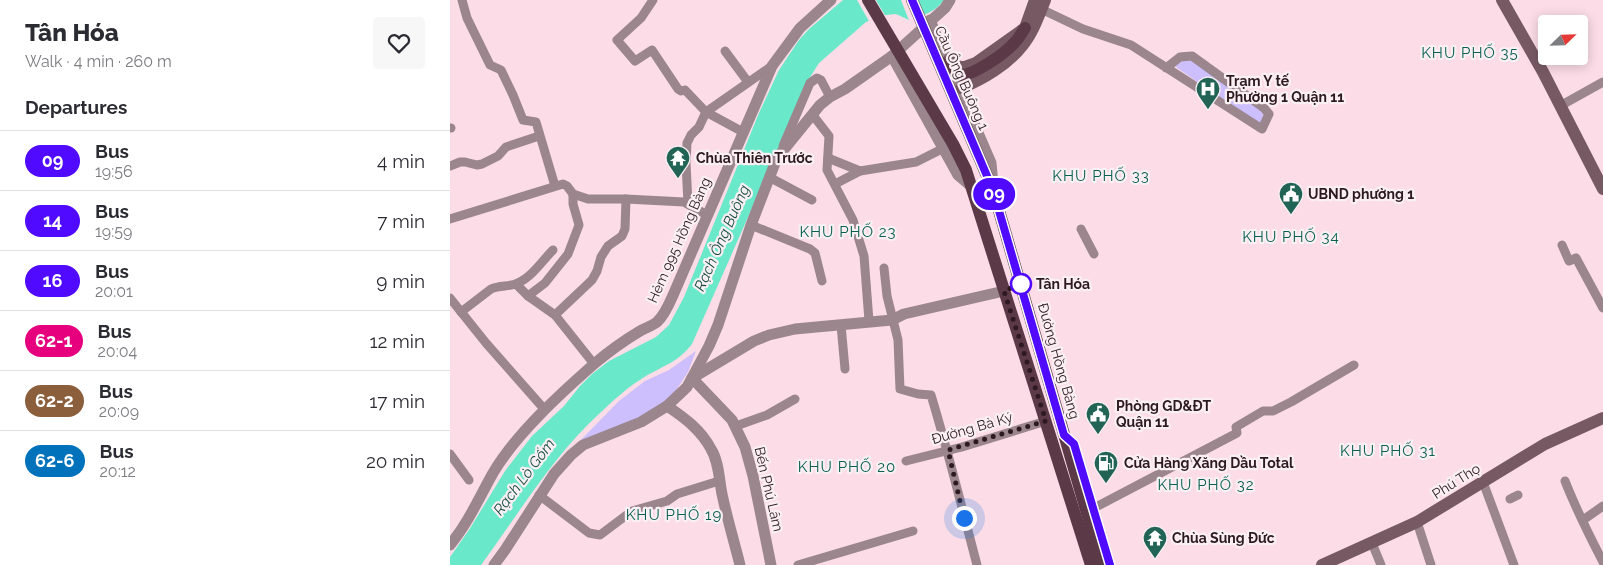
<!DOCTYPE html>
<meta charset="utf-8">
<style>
:root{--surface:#fff;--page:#f7f7f7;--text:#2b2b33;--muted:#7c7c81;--line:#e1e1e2}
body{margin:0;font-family:Raleway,sans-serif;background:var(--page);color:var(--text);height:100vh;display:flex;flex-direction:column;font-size:19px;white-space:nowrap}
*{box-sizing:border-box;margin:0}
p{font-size:16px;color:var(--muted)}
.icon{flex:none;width:28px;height:28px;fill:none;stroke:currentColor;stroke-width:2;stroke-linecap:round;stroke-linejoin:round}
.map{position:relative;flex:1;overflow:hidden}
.side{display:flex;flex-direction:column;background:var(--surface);width:450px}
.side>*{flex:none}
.badge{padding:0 10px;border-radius:16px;font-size:18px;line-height:32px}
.needle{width:32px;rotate:67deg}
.controls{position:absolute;left:1088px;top:15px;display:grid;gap:10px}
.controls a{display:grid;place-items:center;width:50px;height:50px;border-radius:5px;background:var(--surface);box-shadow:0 2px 12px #0003;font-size:25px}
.you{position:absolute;width:25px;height:25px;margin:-12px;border:4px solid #fff;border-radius:50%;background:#1a73e8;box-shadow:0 0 0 8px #1a73e833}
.map>.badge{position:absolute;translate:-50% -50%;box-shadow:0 0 0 2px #fff}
h2{padding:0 25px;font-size:19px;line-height:45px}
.round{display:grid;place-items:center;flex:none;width:52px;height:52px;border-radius:5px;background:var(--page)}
.headline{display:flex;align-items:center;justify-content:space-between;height:85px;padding:0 25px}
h1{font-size:24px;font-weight:800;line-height:38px}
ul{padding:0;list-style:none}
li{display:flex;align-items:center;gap:15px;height:60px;padding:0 25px;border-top:1px solid var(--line)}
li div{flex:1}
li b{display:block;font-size:19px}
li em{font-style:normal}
li .badge{min-width:55px;font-weight:700;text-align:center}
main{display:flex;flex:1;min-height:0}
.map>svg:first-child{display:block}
.green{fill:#cdbffd}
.water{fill:#6ae9ca}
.pier{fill:#fbdce7}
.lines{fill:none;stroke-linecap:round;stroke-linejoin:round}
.minor{stroke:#9b868d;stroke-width:9}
.tertiary{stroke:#9b868d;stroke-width:11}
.secondary{stroke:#775964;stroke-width:12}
.primary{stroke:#5c3947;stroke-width:12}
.line-casing{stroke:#fff;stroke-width:11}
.line{stroke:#4f0aff;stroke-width:8}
.walk{stroke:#2d1a21;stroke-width:5;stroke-dasharray:0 9}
.stop-dot{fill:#fff;stroke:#4f0aff;stroke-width:2.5}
.labels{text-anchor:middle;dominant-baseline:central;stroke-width:4.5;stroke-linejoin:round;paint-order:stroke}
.street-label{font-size:14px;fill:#2d1a21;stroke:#faeff3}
.poi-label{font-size:14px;font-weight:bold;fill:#2d1a21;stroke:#faeff3;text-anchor:start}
.stop-label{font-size:14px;font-weight:bold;fill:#2d1a21;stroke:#faeff3;text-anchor:start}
.neighbourhood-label{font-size:15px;letter-spacing:1px;fill:#096050;stroke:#faeff3}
.water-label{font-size:15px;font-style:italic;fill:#184e42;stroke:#faeff3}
</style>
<main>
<section class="side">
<div class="headline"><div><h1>Tân Hóa</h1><p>Walk · 4 min · 260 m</p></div><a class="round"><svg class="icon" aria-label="heart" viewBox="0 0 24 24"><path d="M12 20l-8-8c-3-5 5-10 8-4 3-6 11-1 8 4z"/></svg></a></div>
<h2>Departures</h2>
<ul>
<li><span class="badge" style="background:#4f0aff;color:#fff">09</span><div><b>Bus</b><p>19:56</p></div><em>4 min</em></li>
<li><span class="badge" style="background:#4f0aff;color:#fff">14</span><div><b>Bus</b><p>19:59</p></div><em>7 min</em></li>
<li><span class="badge" style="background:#4f0aff;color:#fff">16</span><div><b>Bus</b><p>20:01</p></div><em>9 min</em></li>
<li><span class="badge" style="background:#e6007e;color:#fff">62-1</span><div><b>Bus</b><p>20:04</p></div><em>12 min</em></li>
<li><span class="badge" style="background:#8b5e3c;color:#fff">62-2</span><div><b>Bus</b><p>20:09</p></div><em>17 min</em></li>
<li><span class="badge" style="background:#0072bc;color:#fff">62-6</span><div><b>Bus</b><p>20:12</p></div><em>20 min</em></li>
</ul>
</section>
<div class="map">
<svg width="1153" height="565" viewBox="0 0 1153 565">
<rect width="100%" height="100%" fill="#fbdce7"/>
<!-- green -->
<g class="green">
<path d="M741,59L809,108L816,116L810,125L723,65L732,60Z"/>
<path d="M246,351L238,372L221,398L201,412L121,450L169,401L195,381L219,370Z"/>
</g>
<!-- water -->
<path class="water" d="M393,0H494C485,12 473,16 459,20L446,14L436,15L416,22L369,63L359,79L242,344C228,362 215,365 196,376C179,386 165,399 151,412C102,457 70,512 31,565H0V557L19,530L55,471L82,436L114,406L130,386L142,374L159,361L206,337L219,325L234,297L309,113L329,70L349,40L359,29Z"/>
<!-- pier -->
<g class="pier">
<path d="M407,0H426L436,17L420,23Z"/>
<path d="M451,0H468L476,18L460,23Z"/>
</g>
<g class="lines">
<!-- minor -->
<g class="minor">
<path d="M12,0L17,18L40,65L51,70L63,95L73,120L86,122L105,186"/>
<path d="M203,0L191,18L167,40L185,61L202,50L228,89L231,91L235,90L256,112L293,132"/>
<path d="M591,9L633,29L681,45L812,129L819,114L814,108L742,56L730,57L716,68"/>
<path d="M275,51L298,82"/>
<path d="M1110,106L1153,82"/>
<path d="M362,114L379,136L377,170L403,220L414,256L419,321"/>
<path d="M0,128H1"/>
<path d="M333,146L360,83L367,78L371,80L380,97"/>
<path d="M378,158L410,171"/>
<path d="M0,166L10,162H15L27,165L32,164L48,156L56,147L89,136"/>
<path d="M319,177L362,200"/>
<path d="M385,184L410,171L466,162L494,148"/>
<path d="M238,204L236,163L237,143L241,135L249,127L256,112L322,66"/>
<path d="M0,219L113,184L117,186L123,194L138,199H176L234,202L257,215"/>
<path d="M301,225L360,249L365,253L372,281"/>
<path d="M631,229L644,254"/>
<path d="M1112,245L1119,261L1126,258L1153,308"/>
<path d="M434,268L437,296L448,340L450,389L468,394L481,395C498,451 512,508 527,565"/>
<path d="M66,284L78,296L105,315L144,364"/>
<path d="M78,296L95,283L118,254L129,225L123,204V194"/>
<path d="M0,298L36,343L95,410"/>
<path d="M11,312L41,289C50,285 60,287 68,283C82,277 92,261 103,250"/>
<path d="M105,315L142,280L147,271L151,257L158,246L172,236L175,229L176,199"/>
<path d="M391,325L395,369"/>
<path d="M286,426L317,415L345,399"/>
<path d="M0,454L19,480"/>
<path d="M456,461L512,447L596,421"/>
<path d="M1115,481C1126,509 1139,535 1153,562"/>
<path d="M1033,482L1064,565"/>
<path d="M89,495L139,533L150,535L182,511L217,501L227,494L269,481"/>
<path d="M1060,499L1068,495"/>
<path d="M644,508L787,433L786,427L813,411H823L841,402L904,365"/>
<path d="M1133,520L1153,506"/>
<path d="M967,522L981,565"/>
<path d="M922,543L931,565"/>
<path d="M348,565L463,531"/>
</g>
<!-- tertiary -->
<g class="tertiary">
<path d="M480,20C485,31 488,43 494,53C501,67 511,80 512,96L541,163L543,185"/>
<path d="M442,56L508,175L521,186"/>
<path d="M244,377L304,341L319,335L345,329L442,320L454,314L554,291"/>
<path d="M242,378L282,420L295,447L303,476L321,565"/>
<path d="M217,406C235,418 251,430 261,449C269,462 269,479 272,494C277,518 284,541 290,565"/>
<path d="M0,545C18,523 29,498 43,473C66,434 110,394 144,364C157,353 175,340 190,331C195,328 202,326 207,322C215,315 220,302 224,293L322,66L350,28L381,0"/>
<path d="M44,565L55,550L104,474L121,455L133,445L191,422L217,406L237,387L259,346L268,325L301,225L327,158L370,105L380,97L395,89L442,56L495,8L500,0"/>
</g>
<!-- secondary -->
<g class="secondary">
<path d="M1052,0L1093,72L1153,189"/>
<path d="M499,60L509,67H515L526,63L575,28L585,0"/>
<path d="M511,88C533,79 558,64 572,46C583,33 589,15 595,0"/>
<path d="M872,565L967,522L1095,444L1153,418"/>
</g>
<!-- primary -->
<g class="primary">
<path d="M418,0L503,144L516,170L641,565"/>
<path d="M462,0L543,190L652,565"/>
<path d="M490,62C494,67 499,73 505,75C520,79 556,53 566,41C570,37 572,32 575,28"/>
</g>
</g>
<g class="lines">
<defs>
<path id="line" d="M462,0L543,190L614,435L624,444L660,565"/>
</defs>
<!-- line casing -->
<use href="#line" class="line-casing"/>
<!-- line -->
<use href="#line" class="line"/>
<!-- walk -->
<path class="walk" d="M514,518L498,450L596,421L554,291L571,284"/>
</g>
<!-- icons -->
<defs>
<symbol id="hospital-pin" viewBox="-11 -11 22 30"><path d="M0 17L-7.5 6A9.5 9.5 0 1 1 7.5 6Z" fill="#216455" stroke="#faeff3"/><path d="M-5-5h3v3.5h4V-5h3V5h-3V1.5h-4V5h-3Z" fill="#fff"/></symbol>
<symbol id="temple-pin" viewBox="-11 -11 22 30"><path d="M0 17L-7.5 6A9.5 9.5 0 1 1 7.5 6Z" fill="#216455" stroke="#faeff3"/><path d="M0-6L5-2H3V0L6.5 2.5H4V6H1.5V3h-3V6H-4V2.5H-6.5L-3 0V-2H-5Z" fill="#fff"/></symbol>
<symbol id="civic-pin" viewBox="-11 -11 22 30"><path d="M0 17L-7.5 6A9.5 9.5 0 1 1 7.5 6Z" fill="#216455" stroke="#faeff3"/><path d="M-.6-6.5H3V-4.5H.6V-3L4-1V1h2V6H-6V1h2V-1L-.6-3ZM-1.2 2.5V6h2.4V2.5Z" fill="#fff"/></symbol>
<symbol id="fuel-pin" viewBox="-11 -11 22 30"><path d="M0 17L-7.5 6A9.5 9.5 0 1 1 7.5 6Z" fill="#216455" stroke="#faeff3"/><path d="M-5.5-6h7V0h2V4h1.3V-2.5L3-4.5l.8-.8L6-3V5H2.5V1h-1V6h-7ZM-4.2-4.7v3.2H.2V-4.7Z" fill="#fff"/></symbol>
</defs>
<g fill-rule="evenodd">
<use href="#hospital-pin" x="744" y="75" width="28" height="38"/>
<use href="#temple-pin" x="214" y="144" width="28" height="38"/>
<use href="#civic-pin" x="827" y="180" width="28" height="38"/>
<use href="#civic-pin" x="634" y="400" width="28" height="38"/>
<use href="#fuel-pin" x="642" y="449" width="28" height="38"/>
<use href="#temple-pin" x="691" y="524" width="28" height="38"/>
</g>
<!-- markers -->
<circle class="stop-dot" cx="571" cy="284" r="10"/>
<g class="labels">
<!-- street labels -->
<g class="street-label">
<text transform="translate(512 78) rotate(66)">Cầu Ông Buông 1</text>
<text transform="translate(229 240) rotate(-66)">Hẻm 995 Hồng Bàng</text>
<text transform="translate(609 361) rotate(74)">Đường Hồng Bàng</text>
<text transform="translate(522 428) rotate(-16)">Đường Bà Ký</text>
<text transform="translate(1006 481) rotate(-32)">Phú Thọ</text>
<text transform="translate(319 489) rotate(77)">Bến Phú Lâm</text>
</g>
<!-- poi labels -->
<g class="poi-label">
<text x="776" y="81">Trạm Y tế<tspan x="776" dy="16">Phường 1 Quận 11</tspan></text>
<text x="246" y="158">Chùa Thiên Trước</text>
<text x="858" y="194">UBND phường 1</text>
<text x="666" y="406">Phòng GD&amp;ĐT<tspan x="666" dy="16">Quận 11</tspan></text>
<text x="674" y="463">Cửa Hàng Xăng Dầu Total</text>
<text x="722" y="538">Chùa Sùng Đức</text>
</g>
<!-- stop labels -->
<g class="stop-label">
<text x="586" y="284">Tân Hóa</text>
</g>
<!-- neighbourhood labels -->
<g class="neighbourhood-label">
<text x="1020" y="53">KHU PHỐ 35</text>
<text x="651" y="176">KHU PHỐ 33</text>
<text x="398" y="232">KHU PHỐ 23</text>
<text x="841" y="237">KHU PHỐ 34</text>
<text x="938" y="451">KHU PHỐ 31</text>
<text x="397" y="467">KHU PHỐ 20</text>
<text x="756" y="485">KHU PHỐ 32</text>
<text x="224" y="515">KHU PHỐ 19</text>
</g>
<!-- water labels -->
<g class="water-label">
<text transform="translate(272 238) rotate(-66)">Rạch Ông Buông</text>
<text transform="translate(74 477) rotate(-53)">Rạch Lò Gốm</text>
</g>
</g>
</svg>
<div class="controls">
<a><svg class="needle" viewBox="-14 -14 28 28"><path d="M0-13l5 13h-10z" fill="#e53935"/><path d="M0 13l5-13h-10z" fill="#7c7c81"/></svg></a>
</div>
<div class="you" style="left:514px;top:518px"></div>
<b class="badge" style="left:544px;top:194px;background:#4f0aff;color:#fff">09</b>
</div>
</main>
